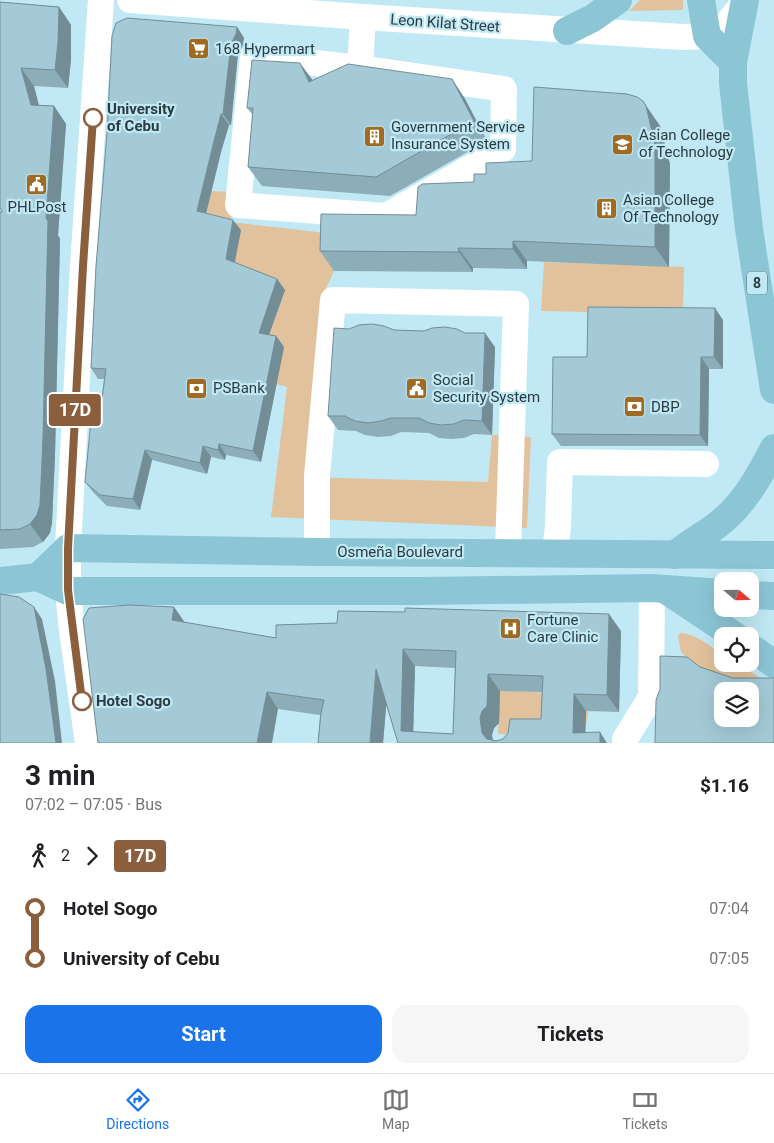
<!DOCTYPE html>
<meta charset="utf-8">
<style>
:root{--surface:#fff;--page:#f6f6f6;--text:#202124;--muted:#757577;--line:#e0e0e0;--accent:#1a73e8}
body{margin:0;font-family:Roboto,sans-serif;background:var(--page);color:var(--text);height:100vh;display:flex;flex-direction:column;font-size:19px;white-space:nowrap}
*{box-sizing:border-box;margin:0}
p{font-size:16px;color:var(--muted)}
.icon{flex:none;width:28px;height:28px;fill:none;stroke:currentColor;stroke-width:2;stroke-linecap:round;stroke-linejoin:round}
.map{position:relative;height:743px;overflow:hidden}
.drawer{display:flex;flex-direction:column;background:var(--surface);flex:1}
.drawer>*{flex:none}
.badge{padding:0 10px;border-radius:4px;font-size:18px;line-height:32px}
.needle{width:32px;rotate:110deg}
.tools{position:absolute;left:714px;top:572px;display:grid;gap:10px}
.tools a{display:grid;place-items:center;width:45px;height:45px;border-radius:10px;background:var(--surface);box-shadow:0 5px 20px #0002;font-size:25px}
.map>.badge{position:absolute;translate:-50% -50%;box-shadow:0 0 0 2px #fff}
.legs{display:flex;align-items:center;gap:8px;height:55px;padding:0 25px;font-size:16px}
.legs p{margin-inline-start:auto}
.headline{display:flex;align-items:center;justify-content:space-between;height:85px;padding:0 25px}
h1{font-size:28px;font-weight:700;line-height:38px}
.primary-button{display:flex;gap:10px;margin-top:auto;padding:10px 25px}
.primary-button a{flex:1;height:58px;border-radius:15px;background:var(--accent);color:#fff;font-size:20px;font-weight:700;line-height:58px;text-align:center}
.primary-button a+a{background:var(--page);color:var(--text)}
ul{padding:0 25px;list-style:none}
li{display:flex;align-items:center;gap:18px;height:50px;font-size:19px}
li i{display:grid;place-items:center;width:8px;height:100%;margin:0 6px;background:currentColor}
li i::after{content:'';width:12px;height:12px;margin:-6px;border:4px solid;border-radius:50%;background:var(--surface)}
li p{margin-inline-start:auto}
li:first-child i{background:linear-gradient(#0000 50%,currentColor 0)}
li:last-child i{background:linear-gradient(currentColor 50%,#0000 0)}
.menu{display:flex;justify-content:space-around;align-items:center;height:70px;border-top:1px solid var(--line);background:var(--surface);font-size:14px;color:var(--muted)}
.menu a{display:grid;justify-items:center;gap:2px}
.menu .selected{color:var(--accent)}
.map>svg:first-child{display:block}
.green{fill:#e2c29c}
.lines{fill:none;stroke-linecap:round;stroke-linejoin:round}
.minor{stroke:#fff;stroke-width:26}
.major{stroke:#8cc6d5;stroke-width:28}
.wall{fill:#8caeb8;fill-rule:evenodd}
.shaded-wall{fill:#728d96}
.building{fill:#a3cad6;stroke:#728d96;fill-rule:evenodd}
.line-1-casing{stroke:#fff;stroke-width:11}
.line-1{stroke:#8b5e3c;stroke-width:8}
.stop-1-dot{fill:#fff;stroke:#8b5e3c;stroke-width:2.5}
.labels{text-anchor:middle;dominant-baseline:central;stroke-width:4.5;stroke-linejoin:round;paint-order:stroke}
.shield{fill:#c0e9f5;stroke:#586f76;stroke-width:1}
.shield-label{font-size:14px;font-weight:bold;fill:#2b3b40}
.street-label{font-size:15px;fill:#2b3b40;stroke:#c0e9f5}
.poi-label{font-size:15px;fill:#2b3b40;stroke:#c0e9f5;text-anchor:start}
.stop-label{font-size:15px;font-weight:bold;fill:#2b3b40;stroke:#c0e9f5;text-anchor:start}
</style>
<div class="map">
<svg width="774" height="743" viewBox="0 0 774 743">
<rect width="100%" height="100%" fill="#c0e9f5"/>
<!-- green -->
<g class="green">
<path d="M640,0H683V10L629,11Z"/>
<path d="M211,191L234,192L231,222L335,234L334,271L322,297L308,476L301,477L488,482L492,435L531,437L527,528L271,517L287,387L276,384L204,222Z"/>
<path d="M544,262L684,267L683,314L541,311Z"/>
<path d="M682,633C696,634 711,647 722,654V664H738L765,681L739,687L693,665L681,652L678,637L679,634Z"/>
<path d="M500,685L515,691L555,693L554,710L588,711L585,735L498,734Z"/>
</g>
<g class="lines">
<!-- minor -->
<g class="minor">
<path d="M130,0L363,17L682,37L707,36L725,26L746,0"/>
<path d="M253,56L360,68L504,89L503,149L386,216L238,205Z"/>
<path d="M360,68L363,17"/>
<path d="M317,552V476L333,300L516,304L508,552"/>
<path d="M555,553L558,526L560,462L706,464"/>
<path d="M88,743L72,631L68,591V548L83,266L101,0"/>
<path d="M625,743V739L651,697L652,588"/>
</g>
<!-- major -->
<g class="major">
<path d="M701,0L707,36L733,62"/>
<path d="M745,0L733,62V83L749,229L774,390"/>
<path d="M567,31L593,18L618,0"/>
<path d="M675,555C688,543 702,537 716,526C743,506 759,477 774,448"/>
<path d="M38,577L68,548L317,552L774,555"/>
<path d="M0,581L38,577L68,591H422L652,588L722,593"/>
<path d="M666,590L735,636"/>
<path d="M750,595L774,596"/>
<path d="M750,647L774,664"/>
</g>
</g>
<!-- wall -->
<g class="wall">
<path d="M0,2L59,7L71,25V60L68,88L34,86L39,105L54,106L66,124L58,235L60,239L55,455L52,523L50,533L43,542L33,547L0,549V212H2Z"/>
<path d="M237,27L244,38L243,45L238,54L231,125H229L221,152L206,213L241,230L235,263L277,279L285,290L269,335L276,336L284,347L261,462L226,455L225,460L211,457L207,474L152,460L140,510L107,506L93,492L85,482L99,421L104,379H98L91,368Z"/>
<path d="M452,79L465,99L487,141L390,196L262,186L248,167L253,115L247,108L312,80Z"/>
<path d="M657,121L660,126L670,164L669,267L527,261V269L473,268V272L334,271L320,251L416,215L474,182L486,174L532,161Z"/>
<path d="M723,320V369H709L708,446H561L552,434L587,357Z"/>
<path d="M394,330L495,347L492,435L474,434L464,438L451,439L439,438L429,433L401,432L391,436L378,437L365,435L356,431L338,430L328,416Z"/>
<path d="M174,607L184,622L276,638L621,631L619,712L586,711L585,732L607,743H398L386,704L383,743H318L320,715L278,709L98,743ZM415,666L455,668L453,734L413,732ZM500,691L542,692L541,719L503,739L496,741L493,740L492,735L494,728L499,723Z"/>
</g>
<!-- shaded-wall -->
<g class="shaded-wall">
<path d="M59,7L71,25V60L68,88L55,70Z"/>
<path d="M237,27L244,38L243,45L238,54L231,125L223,114L231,44Z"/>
<path d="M300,63L314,82H309Z"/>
<path d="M21,68L34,86L43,123L31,105Z"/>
<path d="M452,79L465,99L487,141L474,121Z"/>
<path d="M643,101L660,126L670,164L669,267L655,247Z"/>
<path d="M54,106L66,124L58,235L60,239L55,455L52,523L50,533L43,542L30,524L46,218Z"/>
<path d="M221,114L229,125L221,152L204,222L197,211L214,141Z"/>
<path d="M233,220L241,230L233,270L226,259Z"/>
<path d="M513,241L527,261V269L513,249Z"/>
<path d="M458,248L473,268V272L459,252Z"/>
<path d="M277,279L285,290L266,343L259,333Z"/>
<path d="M715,308L723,320V369L714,357Z"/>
<path d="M485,333L495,347L492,435L482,421Z"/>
<path d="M276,336L284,347L261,462L253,451Z"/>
<path d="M701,357L709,369L708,446L700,435Z"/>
<path d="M219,444L226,455L225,460L218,450Z"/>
<path d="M203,446L211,457L207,474L200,463Z"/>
<path d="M145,450L152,460L140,510L133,499Z"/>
<path d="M34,607L42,619L55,681L62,743H56Z"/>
<path d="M174,607L186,624L172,620Z"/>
<path d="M609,614L621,631L619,712L607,695Z"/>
<path d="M403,649L415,666L413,743L401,731Z"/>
<path d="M376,669L388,686L383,743H370Z"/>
<path d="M488,674L500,691L499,723L494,728L492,735L493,743H489L482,733L480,718Z"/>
<path d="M267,692L278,709L272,743H257Z"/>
<path d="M574,694L586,711L585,743L573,733Z"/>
<path d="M600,732L607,743H600Z"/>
</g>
<!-- building -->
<g class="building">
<path d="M0,2L59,7L58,42L55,70L21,68L31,105L54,106L46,218L48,221L43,438L40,505L37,515L30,524L20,529L0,530V212H2L0,207Z"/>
<path d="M127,18L237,27L236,34L231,44L223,114H221L214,141L197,211L233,220L226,259L277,279L259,333L276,336L253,451L219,444L218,450L203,446L200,463L145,450L133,499L100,495L85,482L91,420L99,421L106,369L91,368L96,266L107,133L112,36L116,23Z"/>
<path d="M252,60L300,63L309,82L348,64L452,79L474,121L376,177L248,167L253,108H247Z"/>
<path d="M534,87L627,94L637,97L643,101L646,106L655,144V247L513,241V249L458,248L459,252L320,251L321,214L416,215L418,187L422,184L474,182V174H486V163L532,161Z"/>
<path d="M588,307L715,308L714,357H701L700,435L552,434L553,357H587Z"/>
<path d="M372,324L384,326L394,330L424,331L432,328L445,327L457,329L465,333H485L482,421L464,420L454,424L441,425L429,423L419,418H391L381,421L368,423L355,421L345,416H328L334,328L349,329L359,325Z"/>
<path d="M0,594L19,597L34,607L46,669L56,743H0Z"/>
<path d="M129,605L174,607L172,620L276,638V625L337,623L338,611L405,612V608L609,614L607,695L574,694L573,733L600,732V743H398L376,669L370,743H318L321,713L324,700L267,692L257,743H98L83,619L89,608ZM403,649L456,651L453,734L401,731ZM488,674L543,676L541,719H510L508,733L503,739L496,741L487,739L482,733L480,718L482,711L487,706Z"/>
<path d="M660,656L687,657L700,667L733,678H774V743H655L656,700L660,689ZM722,691H750V719H722Z"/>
</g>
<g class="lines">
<defs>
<path id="line-1" d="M82,701L68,590V548L83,266L93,118"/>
</defs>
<!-- line-1 casing -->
<use href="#line-1" class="line-1-casing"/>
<!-- line-1 -->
<use href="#line-1" class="line-1"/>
</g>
<!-- icons -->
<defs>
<symbol id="supermarket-square" viewBox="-11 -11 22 22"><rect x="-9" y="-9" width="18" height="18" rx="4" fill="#9f6b22" stroke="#c0e9f5"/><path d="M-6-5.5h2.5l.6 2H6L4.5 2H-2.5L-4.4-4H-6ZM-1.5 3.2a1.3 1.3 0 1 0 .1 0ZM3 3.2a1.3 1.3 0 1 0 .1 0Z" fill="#fff"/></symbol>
<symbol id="building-square" viewBox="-11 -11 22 22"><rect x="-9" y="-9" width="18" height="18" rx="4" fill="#9f6b22" stroke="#c0e9f5"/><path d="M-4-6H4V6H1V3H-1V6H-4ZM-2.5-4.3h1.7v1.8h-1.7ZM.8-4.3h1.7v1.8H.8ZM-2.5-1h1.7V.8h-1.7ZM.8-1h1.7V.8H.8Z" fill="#fff"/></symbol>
<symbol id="university-square" viewBox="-11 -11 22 22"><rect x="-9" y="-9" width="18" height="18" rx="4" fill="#9f6b22" stroke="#c0e9f5"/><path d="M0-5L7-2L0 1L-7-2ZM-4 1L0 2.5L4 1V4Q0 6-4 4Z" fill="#fff"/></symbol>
<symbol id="civic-square" viewBox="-11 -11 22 22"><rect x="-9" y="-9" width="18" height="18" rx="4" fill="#9f6b22" stroke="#c0e9f5"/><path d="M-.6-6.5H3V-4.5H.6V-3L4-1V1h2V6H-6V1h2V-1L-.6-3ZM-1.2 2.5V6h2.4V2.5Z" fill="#fff"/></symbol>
<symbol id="bank-square" viewBox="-11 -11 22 22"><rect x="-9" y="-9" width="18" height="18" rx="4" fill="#9f6b22" stroke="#c0e9f5"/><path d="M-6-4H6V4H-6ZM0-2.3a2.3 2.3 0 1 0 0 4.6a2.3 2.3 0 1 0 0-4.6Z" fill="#fff"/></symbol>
<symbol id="hospital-square" viewBox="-11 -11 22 22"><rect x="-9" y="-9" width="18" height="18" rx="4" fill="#9f6b22" stroke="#c0e9f5"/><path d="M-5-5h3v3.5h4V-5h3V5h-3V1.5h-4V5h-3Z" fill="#fff"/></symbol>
</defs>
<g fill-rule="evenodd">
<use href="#supermarket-square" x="186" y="36" width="25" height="25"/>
<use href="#building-square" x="362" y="124" width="25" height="25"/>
<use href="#university-square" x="610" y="132" width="25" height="25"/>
<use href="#civic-square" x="24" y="172" width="25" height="25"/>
<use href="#building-square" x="594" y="196" width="25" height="25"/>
<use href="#bank-square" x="184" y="376" width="25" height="25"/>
<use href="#civic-square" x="404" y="376" width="25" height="25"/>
<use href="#bank-square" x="622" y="394" width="25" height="25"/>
<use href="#hospital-square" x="498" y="616" width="25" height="25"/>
</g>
<!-- markers -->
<g class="stop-1-dot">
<circle cx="93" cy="118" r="9"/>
<circle cx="82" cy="701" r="9"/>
</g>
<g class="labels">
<!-- shield labels -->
<rect class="shield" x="747" y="271.5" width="20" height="23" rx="4"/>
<g class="shield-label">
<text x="757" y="283">8</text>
</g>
<!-- street labels -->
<g class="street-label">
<text transform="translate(445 23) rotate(4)">Leon Kilat Street</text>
<text x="400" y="552">Osmeña Boulevard</text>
</g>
<!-- poi labels -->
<g class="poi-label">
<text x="215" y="49">168 Hypermart</text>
<text x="391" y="127">Government Service<tspan x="391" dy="17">Insurance System</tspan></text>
<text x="639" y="135">Asian College<tspan x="639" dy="17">of Technology</tspan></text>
<text x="623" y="200">Asian College<tspan x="623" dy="17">Of Technology</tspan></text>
<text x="37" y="207" text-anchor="middle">PHLPost</text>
<text x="433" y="380">Social<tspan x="433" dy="17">Security System</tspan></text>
<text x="213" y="388">PSBank</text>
<text x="651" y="407">DBP</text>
<text x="527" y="620">Fortune<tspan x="527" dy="17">Care Clinic</tspan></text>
</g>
<!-- stop labels -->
<g class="stop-label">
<text x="107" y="109">University<tspan x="107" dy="17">of Cebu</tspan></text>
<text x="96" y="701">Hotel Sogo</text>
</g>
</g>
</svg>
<div class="tools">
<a><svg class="needle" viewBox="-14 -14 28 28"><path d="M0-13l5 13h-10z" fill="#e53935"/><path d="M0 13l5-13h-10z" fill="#757577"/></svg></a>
<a><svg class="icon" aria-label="locate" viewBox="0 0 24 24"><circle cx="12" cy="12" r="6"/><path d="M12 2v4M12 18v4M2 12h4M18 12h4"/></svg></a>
<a><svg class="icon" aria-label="layers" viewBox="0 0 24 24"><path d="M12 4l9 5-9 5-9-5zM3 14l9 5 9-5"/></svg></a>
</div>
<b class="badge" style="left:75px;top:410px;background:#8b5e3c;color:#fff">17D</b>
</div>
<section class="drawer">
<div class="headline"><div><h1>3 min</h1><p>07:02 – 07:05 · Bus</p></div><b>$1.16</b></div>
<div class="legs"><svg class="icon" aria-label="walk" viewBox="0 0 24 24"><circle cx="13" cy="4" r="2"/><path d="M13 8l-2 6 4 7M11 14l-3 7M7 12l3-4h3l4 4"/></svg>2<svg class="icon" aria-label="forward" viewBox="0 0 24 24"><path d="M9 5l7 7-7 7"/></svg><b class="badge" style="background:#8b5e3c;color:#fff">17D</b></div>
<ul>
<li><i style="color:#8b5e3c"></i><b>Hotel Sogo</b><p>07:04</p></li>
<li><i style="color:#8b5e3c"></i><b>University of Cebu</b><p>07:05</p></li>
</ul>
<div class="primary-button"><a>Start</a><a>Tickets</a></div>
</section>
<nav class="menu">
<a class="selected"><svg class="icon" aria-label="directions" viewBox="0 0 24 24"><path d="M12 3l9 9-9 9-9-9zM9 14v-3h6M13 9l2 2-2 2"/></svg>Directions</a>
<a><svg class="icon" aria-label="map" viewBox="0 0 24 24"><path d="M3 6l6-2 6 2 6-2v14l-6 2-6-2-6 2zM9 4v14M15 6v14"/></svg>Map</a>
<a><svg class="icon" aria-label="tickets" viewBox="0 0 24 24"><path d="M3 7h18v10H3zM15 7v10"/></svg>Tickets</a>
</nav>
